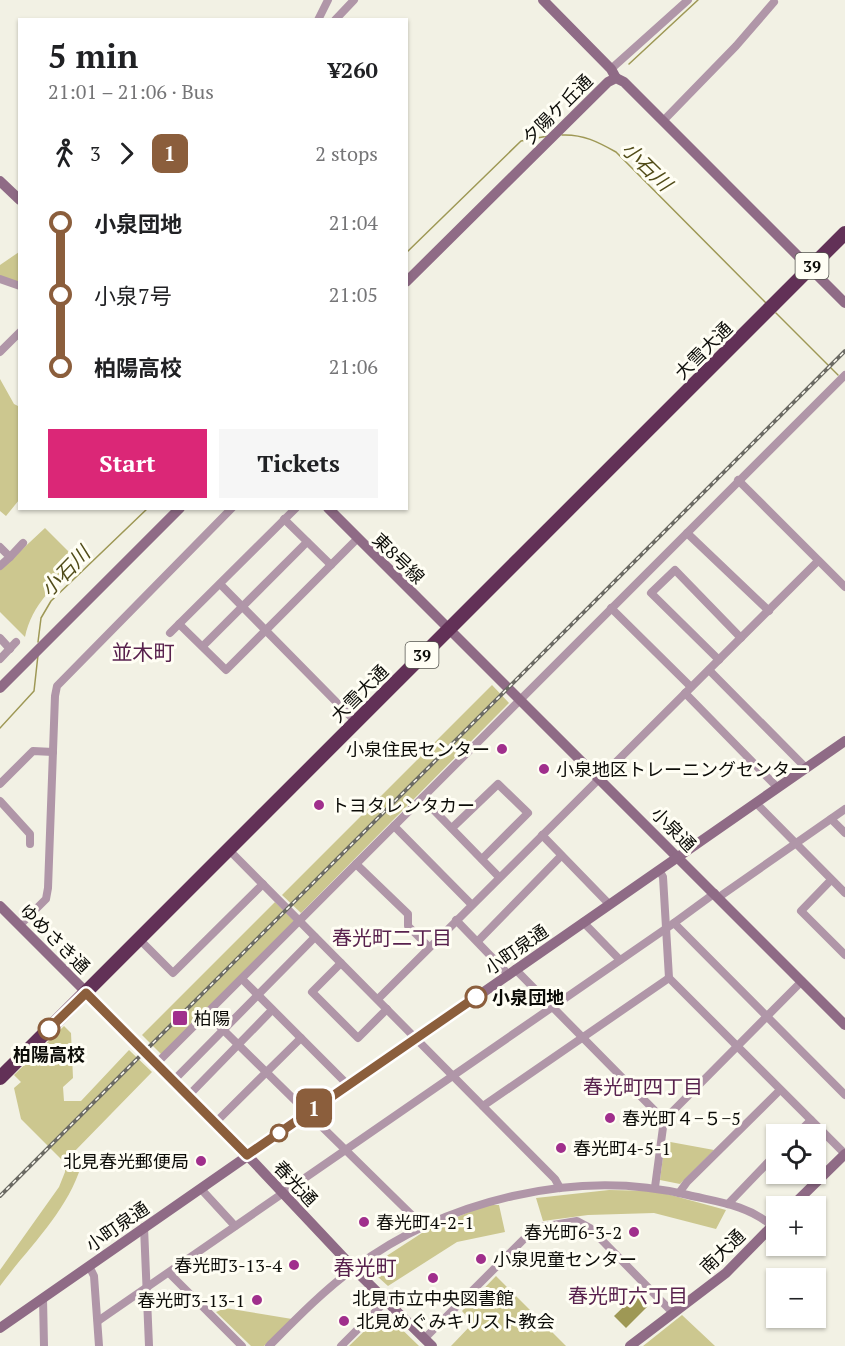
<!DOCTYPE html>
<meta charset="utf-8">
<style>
:root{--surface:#fff;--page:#f6f6f6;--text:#202124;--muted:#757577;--accent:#db2777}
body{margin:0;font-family:"PT Serif","Noto Sans JP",serif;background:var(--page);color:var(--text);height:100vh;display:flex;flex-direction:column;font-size:22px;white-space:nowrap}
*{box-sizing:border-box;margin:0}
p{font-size:20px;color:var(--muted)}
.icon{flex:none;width:33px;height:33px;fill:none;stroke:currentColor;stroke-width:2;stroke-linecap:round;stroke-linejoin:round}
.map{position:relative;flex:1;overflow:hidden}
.panel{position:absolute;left:18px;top:18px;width:390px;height:492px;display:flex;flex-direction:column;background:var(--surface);border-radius:0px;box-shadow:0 2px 4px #0004}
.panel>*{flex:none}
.badge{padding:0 12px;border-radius:9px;font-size:21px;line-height:39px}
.buttons{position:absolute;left:766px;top:1124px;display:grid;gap:12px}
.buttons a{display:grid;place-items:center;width:60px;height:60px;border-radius:0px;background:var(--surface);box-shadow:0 2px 4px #0004;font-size:30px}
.map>.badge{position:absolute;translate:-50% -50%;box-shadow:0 0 0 3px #fff}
.legs{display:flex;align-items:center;gap:9px;height:66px;padding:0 30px;font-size:20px}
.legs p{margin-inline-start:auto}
.overview{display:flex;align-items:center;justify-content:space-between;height:102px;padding:0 30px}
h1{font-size:33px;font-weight:600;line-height:45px}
.button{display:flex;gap:12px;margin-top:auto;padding:12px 30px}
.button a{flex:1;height:69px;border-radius:0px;background:var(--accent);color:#fff;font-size:24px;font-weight:600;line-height:69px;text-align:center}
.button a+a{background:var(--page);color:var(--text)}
ul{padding:0 30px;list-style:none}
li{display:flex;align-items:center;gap:21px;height:72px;font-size:22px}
li i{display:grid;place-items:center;width:9px;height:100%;margin:0 8px;background:currentColor}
li i::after{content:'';width:15px;height:15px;margin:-8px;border:4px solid;border-radius:50%;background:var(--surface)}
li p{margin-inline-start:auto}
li:first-child i{background:linear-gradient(#0000 50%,currentColor 0)}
li:last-child i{background:linear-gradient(currentColor 50%,#0000 0)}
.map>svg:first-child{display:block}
.green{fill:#ccc78f}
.water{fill:#9e9855}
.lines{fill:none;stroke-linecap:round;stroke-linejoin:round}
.stream{stroke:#9e9855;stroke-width:1.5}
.street{stroke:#b096a8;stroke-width:8}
.secondary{stroke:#8f6b86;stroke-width:10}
.highway{stroke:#623157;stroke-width:14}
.rail-casing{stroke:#6b6a63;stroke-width:4}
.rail{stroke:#fffef4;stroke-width:1.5;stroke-dasharray:4.5;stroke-linecap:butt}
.line-1-casing{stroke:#fff;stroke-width:14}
.line-1{stroke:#8b5e3c;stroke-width:9}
.poi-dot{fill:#a02f8c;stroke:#fffef4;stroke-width:2}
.stop-1-dot{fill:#fff;stroke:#8b5e3c;stroke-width:3}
.labels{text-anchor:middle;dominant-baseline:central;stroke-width:6;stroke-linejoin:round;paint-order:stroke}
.shield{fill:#fffef4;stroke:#55554f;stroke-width:1.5}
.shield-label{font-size:16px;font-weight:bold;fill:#0c0c08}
.street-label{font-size:18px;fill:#0c0c08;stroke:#fffef4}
.poi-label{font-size:18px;fill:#0c0c08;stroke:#fffef4;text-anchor:start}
.stop-label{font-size:18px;font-weight:bold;fill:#0c0c08;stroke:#fffef4;text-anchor:start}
.water-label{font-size:20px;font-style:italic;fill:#514c19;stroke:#fffef4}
.neighbourhood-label{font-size:20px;fill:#58214d;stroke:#fffef4}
.quarter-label{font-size:21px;fill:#58214d;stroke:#fffef4}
</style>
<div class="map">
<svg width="845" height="1346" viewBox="0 0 845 1346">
<rect width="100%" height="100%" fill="#f2f1e4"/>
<!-- green -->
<g class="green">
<path d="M19,252V286L0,279V265Z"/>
<path d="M0,379L14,404L20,407L19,500L6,516L0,511Z"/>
<path d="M45,528L78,561C55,585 32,604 25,637L0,612V570Z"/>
<path d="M492,685L509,703L301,913L282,895Z"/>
<path d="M275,902L294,921L162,1055L142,1035Z"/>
<path d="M64,1026L71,1033L73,1078L63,1087L64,1101H81L129,1050L152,1072L71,1155L81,1166C67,1212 28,1248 0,1286V1270L59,1187L65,1172V1163L21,1119L14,1088L21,1082L14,1075Z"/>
<path d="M665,1141L714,1150L680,1184L660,1180Z"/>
<path d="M609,1190L656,1191L726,1210L716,1229L654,1213L588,1215L543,1221L536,1198Z"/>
<path d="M485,1205H499L505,1232L457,1242L388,1286L368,1268L425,1231Z"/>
<path d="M496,1276L566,1346H451L473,1323L462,1311Z"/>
<path d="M225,1308L292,1319L264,1346H251L216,1312Z"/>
<path d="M384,1312L419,1346H349Z"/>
<path d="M682,1315L715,1346H643Z"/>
</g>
<!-- water -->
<path class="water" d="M638,1293L649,1305L626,1328L614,1316Z"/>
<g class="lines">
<!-- stream -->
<g class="stream">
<path d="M629,64L698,0"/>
<path d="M562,135C583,134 598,142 616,152L766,303"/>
<path d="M406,253L521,141L548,136"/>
<path d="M776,313L838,375"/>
<path d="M38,642L41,618L51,601L148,508"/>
<path d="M0,728L34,691L38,655"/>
</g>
<!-- street -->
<g class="street">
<path d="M318,20L328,0"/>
<path d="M335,20L354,0"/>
<path d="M611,69L688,0"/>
<path d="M663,121L736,46L774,2"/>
<path d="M0,279L20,286"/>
<path d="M0,352L20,332"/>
<path d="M738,480L845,587"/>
<path d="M284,519L331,565"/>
<path d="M687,533L769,611"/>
<path d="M0,547L10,557L0,566"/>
<path d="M10,557L23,543"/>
<path d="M220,584L355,721"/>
<path d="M611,608L691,687"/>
<path d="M179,624L226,670L357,539"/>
<path d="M170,633L296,508"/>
<path d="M0,638L10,649"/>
<path d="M203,646L307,542"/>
<path d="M0,659L16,642"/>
<path d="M719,660L651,593L675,570L741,638"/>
<path d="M709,670L806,768"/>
<path d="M685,693L777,787"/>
<path d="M0,784L33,751L53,752"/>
<path d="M422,798L499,877"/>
<path d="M0,801L30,834V844"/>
<path d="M756,803L845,893"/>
<path d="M831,819L845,833"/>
<path d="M394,826L471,904"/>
<path d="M452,828L498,784L528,813L482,859"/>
<path d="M542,835L609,904"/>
<path d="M229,850L555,1179L560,1188"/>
<path d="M356,864L408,914V926L429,947"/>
<path d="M659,870L663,877L669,978L845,1154"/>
<path d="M831,880L801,911L845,955"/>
<path d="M719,897L845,809"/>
<path d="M456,920L508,974"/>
<path d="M583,922L620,960"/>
<path d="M674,923L715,893"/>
<path d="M20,925L46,899L48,888L55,696L57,686L232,508"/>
<path d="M139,939L173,973L263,884"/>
<path d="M478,941L561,856"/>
<path d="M341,963L312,992L358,1038L387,1009"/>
<path d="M515,969L664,1120"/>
<path d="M242,979L348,1085"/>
<path d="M378,999L818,561"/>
<path d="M207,1014L424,1227"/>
<path d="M157,1063L845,375"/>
<path d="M174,1080L315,937"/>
<path d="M189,1095L272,1010"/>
<path d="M483,1106L669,978"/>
<path d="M216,1122L301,1038"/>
<path d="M797,1134L811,1120"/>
<path d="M655,1187L664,1120L802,981"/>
<path d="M201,1189L235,1226"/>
<path d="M679,1193L687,1182L780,1090"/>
<path d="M728,1204L777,1153"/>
<path d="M144,1227L149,1346"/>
<path d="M89,1266L94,1276L99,1346"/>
<path d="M169,1273L242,1346"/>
<path d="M43,1298L44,1346"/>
<path d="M98,1321L674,923L845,1095"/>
<path d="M424,1339L535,1228L577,1221L590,1228L673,1313"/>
<path d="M269,1346C296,1319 322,1292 353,1269C445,1200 576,1168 688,1195C718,1202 748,1205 772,1226"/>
<path d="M341,1346L386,1301"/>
</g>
<!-- secondary -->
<g class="secondary">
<path d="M543,0L611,69L616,78"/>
<path d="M0,181L20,200"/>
<path d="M406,282L608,82L616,78L624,82L845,303"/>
<path d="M328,508L845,1025"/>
<path d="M0,688L180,508"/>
<path d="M0,906L216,1122L361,1276L432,1346"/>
<path d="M792,1206L845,1154"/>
<path d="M0,1328L845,741"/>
<path d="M630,1346L726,1273L777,1221"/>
</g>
<!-- highway -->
<path class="highway" d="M0,1078L845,233"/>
<defs>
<path id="rail" d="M0,1196L845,351"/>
</defs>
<!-- rail casing -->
<use href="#rail" class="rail-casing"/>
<!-- rail -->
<use href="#rail" class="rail"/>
</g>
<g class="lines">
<defs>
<path id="line-1" d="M49,1029L86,993L247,1155L476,997"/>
</defs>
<!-- line-1 casing -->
<use href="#line-1" class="line-1-casing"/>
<!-- line-1 -->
<use href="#line-1" class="line-1"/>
</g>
<!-- markers -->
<g class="poi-dot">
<circle cx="502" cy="749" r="6"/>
<circle cx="544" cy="769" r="6"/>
<circle cx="319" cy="805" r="6"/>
<rect x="172" y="1010" width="16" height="16" rx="3"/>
<circle cx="610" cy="1118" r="6"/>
<circle cx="561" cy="1148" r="6"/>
<circle cx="201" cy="1161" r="6"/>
<circle cx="364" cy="1222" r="6"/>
<circle cx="634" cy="1232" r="6"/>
<circle cx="481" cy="1259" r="6"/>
<circle cx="294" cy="1265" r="6"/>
<circle cx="433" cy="1278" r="6"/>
<circle cx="257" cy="1300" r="6"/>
<circle cx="344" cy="1321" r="6"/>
</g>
<g class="stop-1-dot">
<circle cx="476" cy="997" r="10"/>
<circle cx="49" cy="1029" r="10"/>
<circle cx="279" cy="1133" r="8"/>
</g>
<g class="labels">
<!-- shield labels -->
<g class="shield">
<rect x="795.5" y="253" width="33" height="26" rx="4.5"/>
<rect x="405.5" y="642" width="33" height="26" rx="4.5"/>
</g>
<g class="shield-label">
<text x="812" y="266">39</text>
<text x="422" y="655">39</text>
</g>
<!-- street labels -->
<g class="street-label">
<text transform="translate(557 109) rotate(-45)">夕陽ケ丘通</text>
<text transform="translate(703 350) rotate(-45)">大雪大通</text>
<text transform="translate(399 558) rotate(44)">東8号線</text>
<text transform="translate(359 693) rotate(-45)">大雪大通</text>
<text transform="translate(674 829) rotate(45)">小泉通</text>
<text transform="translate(55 938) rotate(45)">ゆめさき通</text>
<text transform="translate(516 949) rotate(-35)">小町泉通</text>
<text transform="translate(296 1183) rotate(47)">春光通</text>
<text transform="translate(117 1226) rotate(-35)">小町泉通</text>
<text transform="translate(722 1251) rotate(-44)">南大通</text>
</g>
<!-- poi labels -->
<g class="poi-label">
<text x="490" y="749" text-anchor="end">小泉住民センター</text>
<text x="556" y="769">小泉地区トレーニングセンター</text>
<text x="331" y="805">トヨタレンタカー</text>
<text x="194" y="1018">柏陽</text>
<text x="622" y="1118">春光町４−５−5</text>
<text x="573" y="1148">春光町4-5-1</text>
<text x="189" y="1161" text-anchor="end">北見春光郵便局</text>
<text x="376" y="1222">春光町4-2-1</text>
<text x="622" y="1232" text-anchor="end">春光町6-3-2</text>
<text x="493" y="1259">小泉児童センター</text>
<text x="282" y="1265" text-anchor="end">春光町3-13-4</text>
<text x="433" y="1298" text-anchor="middle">北見市立中央図書館</text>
<text x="245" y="1300" text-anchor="end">春光町3-13-1</text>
<text x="356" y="1321">北見めぐみキリスト教会</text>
</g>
<!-- stop labels -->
<g class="stop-label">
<text x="492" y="997">小泉団地</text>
<text x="49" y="1054" text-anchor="middle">柏陽高校</text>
</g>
<!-- water labels -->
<g class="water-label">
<text transform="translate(647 166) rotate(44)">小石川</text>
<text transform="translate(65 571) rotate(-46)">小石川</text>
</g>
<!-- neighbourhood labels -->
<g class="neighbourhood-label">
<text x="392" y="937">春光町二丁目</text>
<text x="643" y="1086">春光町四丁目</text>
<text x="628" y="1295">春光町六丁目</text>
</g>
<!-- quarter labels -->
<g class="quarter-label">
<text x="143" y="652">並木町</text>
<text x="365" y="1267">春光町</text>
</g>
</g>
</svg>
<div class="buttons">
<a><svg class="icon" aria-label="locate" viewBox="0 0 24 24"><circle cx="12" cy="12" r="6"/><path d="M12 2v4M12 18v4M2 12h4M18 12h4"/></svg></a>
<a>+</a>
<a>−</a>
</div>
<b class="badge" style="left:314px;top:1108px;background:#8b5e3c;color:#fff">1</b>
<section class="panel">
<div class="overview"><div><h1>5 min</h1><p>21:01 – 21:06 · Bus</p></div><b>¥260</b></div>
<div class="legs"><svg class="icon" aria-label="walk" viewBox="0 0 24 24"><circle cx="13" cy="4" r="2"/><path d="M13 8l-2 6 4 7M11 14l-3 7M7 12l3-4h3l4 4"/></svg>3<svg class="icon" aria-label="forward" viewBox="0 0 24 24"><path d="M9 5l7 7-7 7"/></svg><b class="badge" style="background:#8b5e3c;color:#fff">1</b><p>2 stops</p></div>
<ul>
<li><i style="color:#8b5e3c"></i><b>小泉団地</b><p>21:04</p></li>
<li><i style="color:#8b5e3c"></i><span>小泉7号</span><p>21:05</p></li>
<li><i style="color:#8b5e3c"></i><b>柏陽高校</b><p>21:06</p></li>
</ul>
<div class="button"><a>Start</a><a>Tickets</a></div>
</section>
</div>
